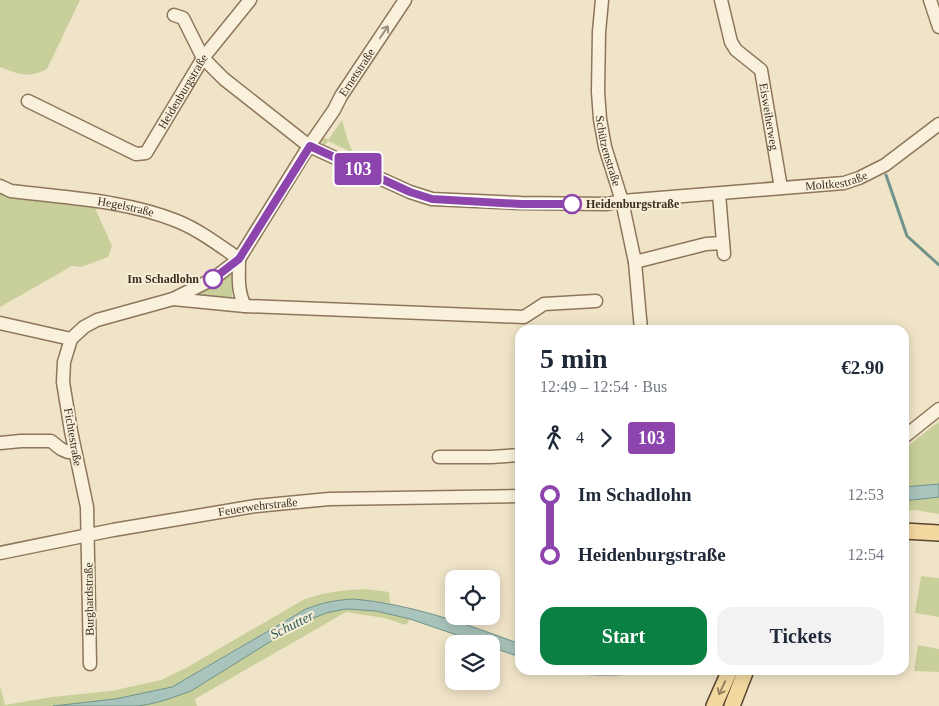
<!DOCTYPE html>
<meta charset="utf-8">
<style>
:root{--surface:#fff;--page:#f2f2f3;--text:#1f2937;--muted:#747a83;--accent:#0b8043}
body{margin:0;font-family:"Times New Roman",serif;background:var(--page);color:var(--text);height:100vh;display:flex;flex-direction:column;font-size:19px;white-space:nowrap}
*{box-sizing:border-box;margin:0}
p{font-size:16px;color:var(--muted)}
.icon{flex:none;width:28px;height:28px;fill:none;stroke:currentColor;stroke-width:2;stroke-linecap:round;stroke-linejoin:round}
.map{position:relative;flex:1;overflow:hidden}
.side{position:absolute;left:515px;top:325px;width:394px;height:350px;display:flex;flex-direction:column;background:var(--surface);border-radius:15px;box-shadow:0 2px 12px #0003}
.side>*{flex:none}
.badge{padding:0 10px;border-radius:4px;font-size:18px;line-height:32px}
.tools{position:absolute;left:445px;top:570px;display:grid;gap:10px}
.tools a{display:grid;place-items:center;width:55px;height:55px;border-radius:10px;background:var(--surface);box-shadow:0 2px 12px #0003;font-size:25px}
.map>.badge{position:absolute;translate:-50% -50%;box-shadow:0 0 0 2px #fff}
.legs{display:flex;align-items:center;gap:8px;height:55px;padding:0 25px;font-size:16px}
.legs p{margin-inline-start:auto}
.overview{display:flex;align-items:center;justify-content:space-between;height:85px;padding:0 25px}
h1{font-size:28px;font-weight:700;line-height:38px}
.button{display:flex;gap:10px;margin-top:auto;padding:10px 25px}
.button a{flex:1;height:58px;border-radius:15px;background:var(--accent);color:#fff;font-size:20px;font-weight:700;line-height:58px;text-align:center}
.button a+a{background:var(--page);color:var(--text)}
ul{padding:0 25px;list-style:none}
li{display:flex;align-items:center;gap:18px;height:60px;font-size:19px}
li i{display:grid;place-items:center;width:8px;height:100%;margin:0 6px;background:currentColor}
li i::after{content:'';width:12px;height:12px;margin:-6px;border:4px solid;border-radius:50%;background:var(--surface)}
li p{margin-inline-start:auto}
li:first-child i{background:linear-gradient(#0000 50%,currentColor 0)}
li:last-child i{background:linear-gradient(currentColor 50%,#0000 0)}
.map>svg:first-child{display:block}
.green{fill:#c9cf9b}
.water{fill:#a9c4bc;stroke:#6f938a}
.lines{fill:none;stroke-linecap:round;stroke-linejoin:round}
.stream{stroke:#6f938a;stroke-width:3}
.minor-casing{stroke:#8d765c;stroke-width:15}
.major-casing{stroke:#5b4430;stroke-width:18}
.minor{stroke:#faf1dc;stroke-width:12}
.major{stroke:#f3d9a0;stroke-width:15}
.oneway{stroke:#9c907e}
.oneway2{stroke:#988460}
.line-1-casing{stroke:#fff;stroke-width:11}
.line-1{stroke:#8e44ad;stroke-width:8}
.stop-1-dot{fill:#fff;stroke:#8e44ad;stroke-width:2.5}
.labels{text-anchor:middle;dominant-baseline:central;stroke-width:4;stroke-linejoin:round;paint-order:stroke}
.street-label{font-size:12px;fill:#3d2e20;stroke:#f7eed8}
.stop-label{font-size:12px;font-weight:bold;fill:#3d2e20;stroke:#f7eed8;text-anchor:start}
.water-label{font-size:14px;font-style:italic;fill:#2f5d5a;stroke:#f7eed8}
</style>
<div class="map">
<svg width="939" height="706" viewBox="0 0 939 706">
<rect width="100%" height="100%" fill="#f0e4c8"/>
<!-- green -->
<g class="green">
<path d="M0,0H80L47,69C28,79 19,74 0,67Z"/>
<path d="M342,120L347,138L353,153L328,141L325,145L320,142L323,137L328,140Z"/>
<path d="M0,191L18,198L95,208L112,246L108,257L81,267L72,266L0,307Z"/>
<path d="M233,274L232,300L202,296L200,293Z"/>
<path d="M939,422V484L904,487V449L933,426Z"/>
<path d="M939,497V514L915,510L904,511L905,500Z"/>
<path d="M921,576L939,578V617L915,613Z"/>
<path d="M365,589L389,592L390,603L353,599L319,604L291,617L172,687L115,699L53,706H0V686L5,705L52,697L111,691L161,680L186,668L303,600C324,592 343,590 365,589Z"/>
<path d="M346,609L376,611L410,619L406,625L384,618L346,612L195,699L197,706H136L152,703L176,696L297,625L326,613Z"/>
<path d="M918,645L939,649V672L914,671Z"/>
</g>
<!-- water -->
<g class="water">
<path d="M939,484V497L904,501V487Z"/>
<path d="M353,599C411,604 466,624 520,644V657L491,647V644H483L410,619L376,611L346,609L326,613L297,625L191,691C174,697 154,705 135,706C108,706 80,706 53,706L115,699L172,687L306,609C321,603 336,600 353,599Z"/>
<path d="M560,670H672C643,674 588,679 560,670Z"/>
</g>
<g class="lines">
<!-- stream -->
<path class="stream" d="M886,175L907,236L939,265"/>
<defs>
<g id="minor">
<path id="s1" d="M602,0L599,32L598,92L600,119L605,147L622,201L635,262L641,330"/>
<path id="s2" d="M721,0L731,42L736,50L761,70L781,188"/>
<path d="M930,0L939,27"/>
<path id="s3" d="M174,15L183,18L203,58L224,79L309,146L410,192L432,199L521,203L607,204L622,201L844,183L859,178L885,165L939,124"/>
<path id="s4" d="M28,101L136,154L146,153L203,58L250,0"/>
<path id="s5" d="M0,186L11,191C66,198 125,200 177,221C199,230 219,245 239,259C239,276 237,291 245,306L173,299"/>
<path d="M719,194L724,254"/>
<path d="M635,262L706,244L723,243"/>
<path d="M245,306L524,317L544,304L596,301"/>
<path d="M0,323L71,339"/>
<path d="M904,437L939,409"/>
<path d="M0,443L21,441H51L61,449L68,452H75"/>
<path d="M439,457H491L520,455"/>
<path id="s6" d="M0,553L113,530L256,506L329,499L520,496"/>
<path id="s7" d="M90,664L87,507L71,431L63,382L64,362L71,339L84,327L97,320L173,299L213,279L239,259L309,146L334,110L341,96L405,0"/>
</g>
<g id="major">
<path d="M904,531L939,533"/>
<path d="M714,706L730,670"/>
<path d="M732,706L746,670"/>
</g>
</defs>
<!-- minor casing -->
<use href="#minor" class="minor-casing"/>
<!-- major casing -->
<use href="#major" class="major-casing"/>
<!-- minor -->
<use href="#minor" class="minor"/>
<!-- major -->
<use href="#major" class="major"/>
</g>
<!-- one-way arrows -->
<defs><path id="oneway-shaft" d="M-6 0H5M1.5-3L5.5 0L1.5 3" fill="none" stroke-width="1.6" stroke-linecap="round" stroke-linejoin="round" transform="scale(1.25)"/></defs>
<use class="oneway" href="#oneway-shaft" transform="translate(384 32) rotate(-56)"/>
<use class="oneway2" href="#oneway-shaft" transform="translate(722 688) rotate(115)"/>
<g class="lines">
<defs>
<path id="line-1" d="M213,279L239,259L310,146L410,192L432,199L521,204H572"/>
</defs>
<!-- line-1 casing -->
<use href="#line-1" class="line-1-casing"/>
<!-- line-1 -->
<use href="#line-1" class="line-1"/>
</g>
<!-- markers -->
<g class="stop-1-dot">
<circle cx="572" cy="204" r="9"/>
<circle cx="213" cy="279" r="9"/>
</g>
<g class="labels">
<!-- street labels -->
<g class="street-label">
<text stroke="none"><textPath href="#s7" startOffset="738">Ernetstraße</textPath></text>
<text stroke="none"><textPath href="#s4" startOffset="202">Heidenburgstraße</textPath></text>
<text stroke="none"><textPath href="#s2" startOffset="132">Eisweiherweg</textPath></text>
<text stroke="none"><textPath href="#s1" startOffset="152">Schützenstraße</textPath></text>
<text stroke="none"><textPath href="#s3" startOffset="732">Moltkestraße</textPath></text>
<text stroke="none"><textPath href="#s5" startOffset="128">Hegelstraße</textPath></text>
<text transform="translate(73 437) rotate(80)">Fichtestraße</text>
<text stroke="none"><textPath href="#s6" startOffset="262">Feuerwehrstraße</textPath></text>
<text transform="translate(89 599) rotate(-91)">Burghardstraße</text>
</g>
<!-- stop labels -->
<g class="stop-label">
<text x="586" y="204">Heidenburgstraße</text>
<text x="199" y="279" text-anchor="end">Im Schadlohn</text>
</g>
<!-- water labels -->
<g class="water-label">
<text transform="translate(292 625) rotate(-27)">Schutter</text>
</g>
</g>
</svg>
<div class="tools">
<a><svg class="icon" aria-label="locate" viewBox="0 0 24 24"><circle cx="12" cy="12" r="6"/><path d="M12 2v4M12 18v4M2 12h4M18 12h4"/></svg></a>
<a><svg class="icon" aria-label="layers" viewBox="0 0 24 24"><path d="M12 4l9 5-9 5-9-5zM3 14l9 5 9-5"/></svg></a>
</div>
<b class="badge" style="left:358px;top:169px;background:#8e44ad;color:#fff">103</b>
<section class="side">
<div class="overview"><div><h1>5 min</h1><p>12:49 – 12:54 · Bus</p></div><b>€2.90</b></div>
<div class="legs"><svg class="icon" aria-label="walk" viewBox="0 0 24 24"><circle cx="13" cy="4" r="2"/><path d="M13 8l-2 6 4 7M11 14l-3 7M7 12l3-4h3l4 4"/></svg>4<svg class="icon" aria-label="forward" viewBox="0 0 24 24"><path d="M9 5l7 7-7 7"/></svg><b class="badge" style="background:#8e44ad;color:#fff">103</b></div>
<ul>
<li><i style="color:#8e44ad"></i><b>Im Schadlohn</b><p>12:53</p></li>
<li><i style="color:#8e44ad"></i><b>Heidenburgstraße</b><p>12:54</p></li>
</ul>
<div class="button"><a>Start</a><a>Tickets</a></div>
</section>
</div>
